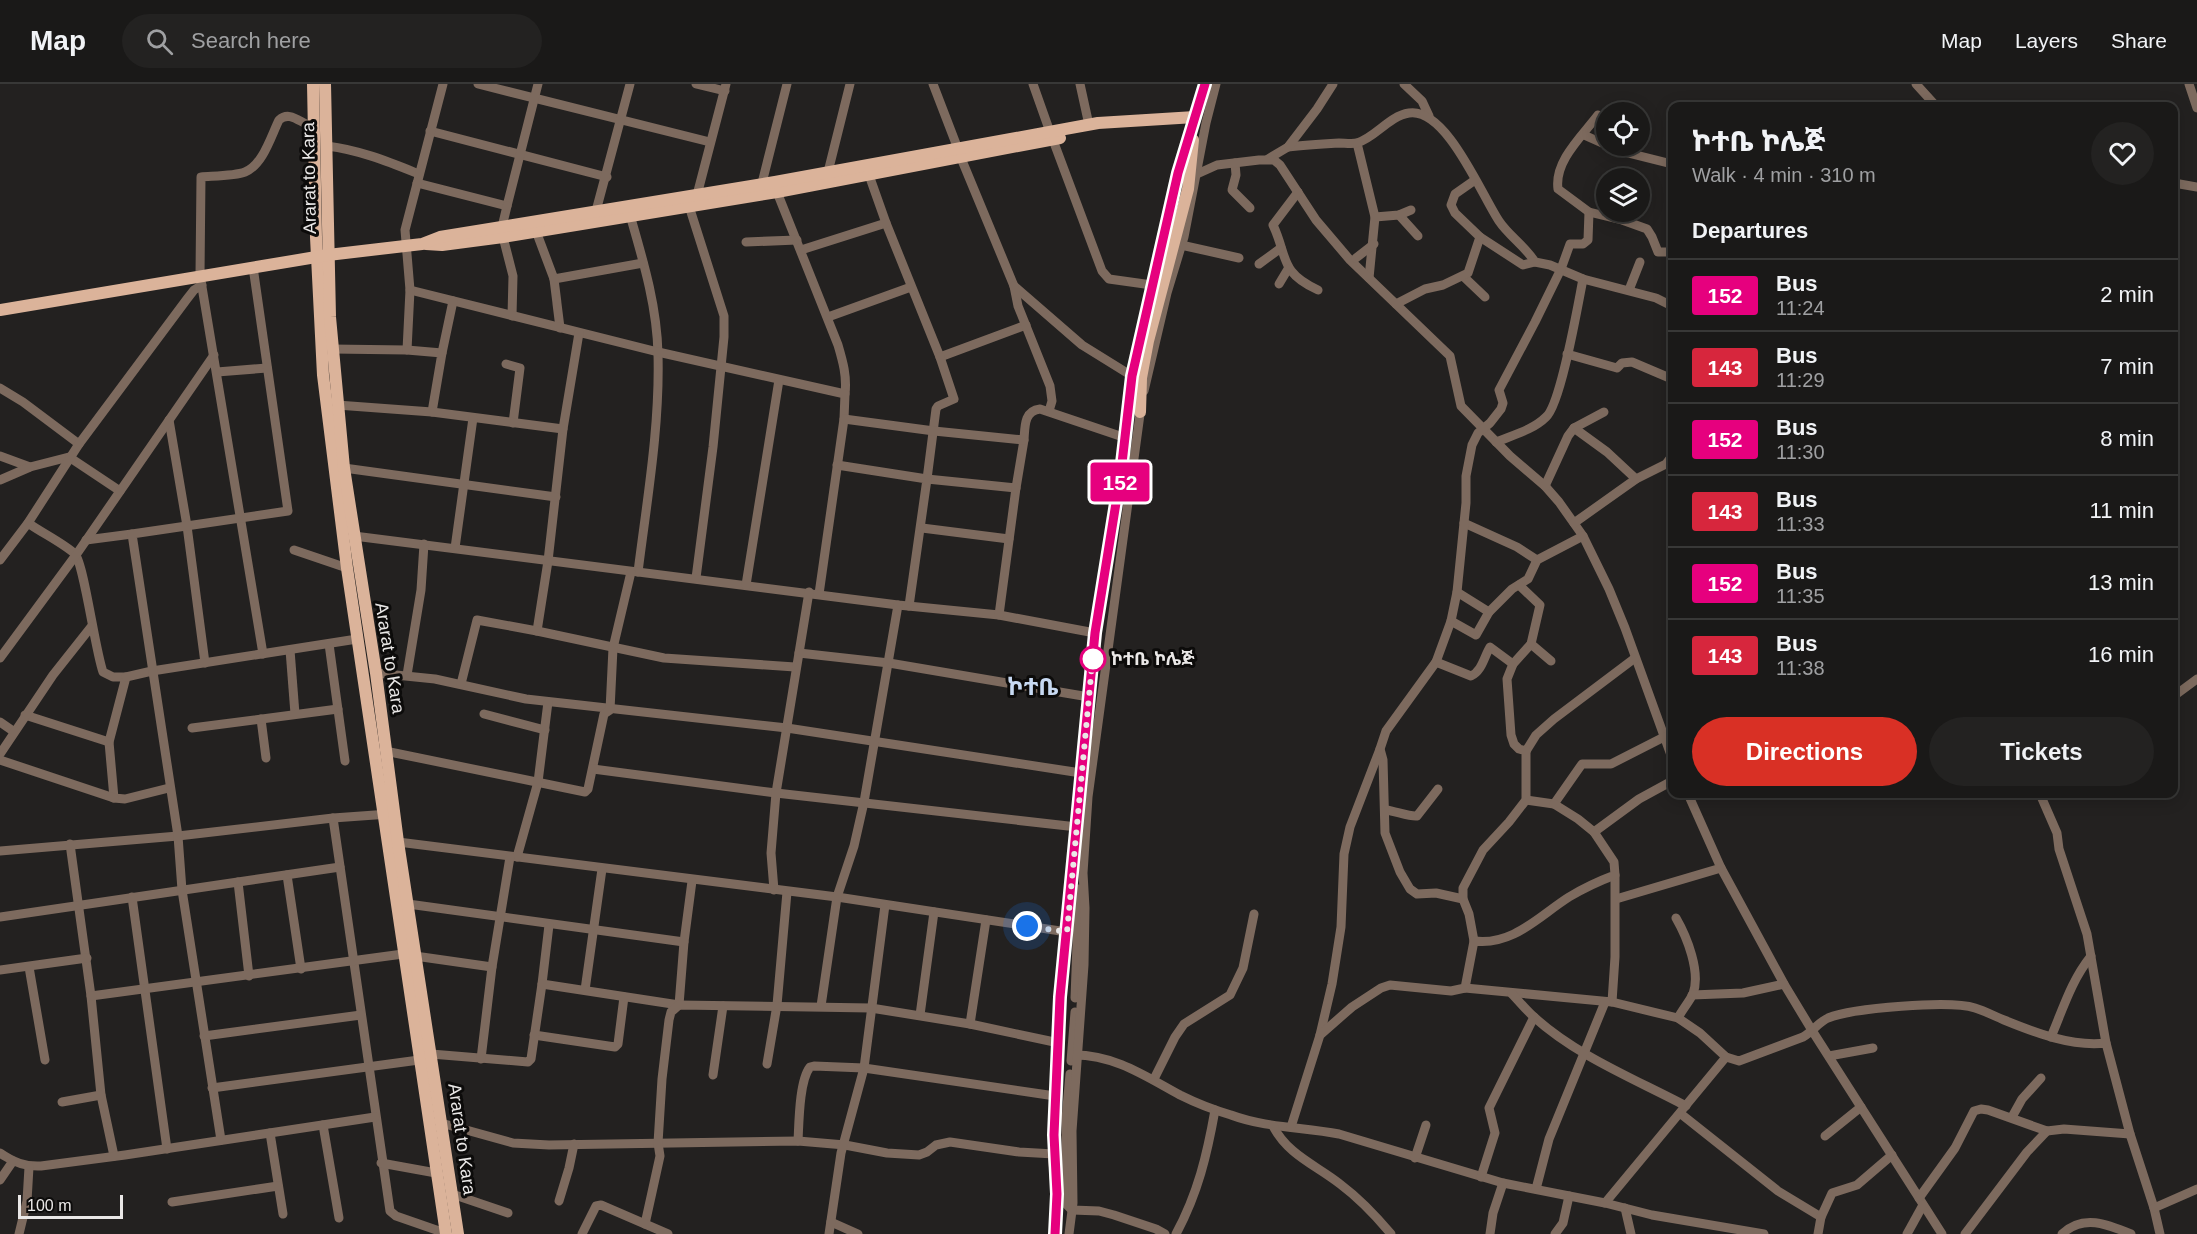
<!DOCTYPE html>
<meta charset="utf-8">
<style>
:root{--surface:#1a1918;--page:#232221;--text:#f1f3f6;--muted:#9fa0a2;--line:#383837;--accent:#d93025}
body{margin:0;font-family:Helvetica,"Noto Sans Ethiopic",sans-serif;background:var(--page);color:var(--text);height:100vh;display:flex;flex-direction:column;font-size:22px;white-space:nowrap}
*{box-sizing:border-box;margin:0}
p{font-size:20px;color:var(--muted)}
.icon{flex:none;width:33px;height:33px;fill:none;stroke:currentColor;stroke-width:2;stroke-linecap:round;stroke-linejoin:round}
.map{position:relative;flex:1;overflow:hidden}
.side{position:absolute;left:1668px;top:18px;width:510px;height:696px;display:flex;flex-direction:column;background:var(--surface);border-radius:12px;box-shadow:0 3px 15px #0003,0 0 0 2px var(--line)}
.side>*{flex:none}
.badge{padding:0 12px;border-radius:4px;font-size:21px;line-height:39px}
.buttons{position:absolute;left:1596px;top:18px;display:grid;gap:12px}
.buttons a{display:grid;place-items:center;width:54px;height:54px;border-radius:50%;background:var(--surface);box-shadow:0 3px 15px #0003,0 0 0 2px var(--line);font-size:30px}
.scale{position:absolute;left:18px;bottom:15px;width:105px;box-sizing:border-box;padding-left:6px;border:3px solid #eae8e7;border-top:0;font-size:16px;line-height:21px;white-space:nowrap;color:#eae8e7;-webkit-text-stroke:4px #0c0b0a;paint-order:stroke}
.you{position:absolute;width:30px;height:30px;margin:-15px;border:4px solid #fff;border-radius:50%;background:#1a73e8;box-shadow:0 0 0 9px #1a73e833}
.map>.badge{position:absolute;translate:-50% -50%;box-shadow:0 0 0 3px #fff}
h2{padding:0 24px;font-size:22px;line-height:54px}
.round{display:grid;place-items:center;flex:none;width:63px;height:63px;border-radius:32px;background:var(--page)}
.headline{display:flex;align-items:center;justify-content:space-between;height:102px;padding:0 24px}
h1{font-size:28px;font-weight:800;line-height:45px}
.cta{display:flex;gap:12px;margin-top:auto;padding:12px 24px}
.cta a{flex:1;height:69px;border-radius:36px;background:var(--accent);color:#fff;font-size:24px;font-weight:800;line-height:69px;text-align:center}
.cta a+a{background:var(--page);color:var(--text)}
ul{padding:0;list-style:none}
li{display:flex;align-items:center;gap:18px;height:72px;padding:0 24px;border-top:2px solid var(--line)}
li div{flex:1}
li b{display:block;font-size:22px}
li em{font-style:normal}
li .badge{min-width:66px;font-weight:700;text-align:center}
header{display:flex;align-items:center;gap:36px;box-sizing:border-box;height:84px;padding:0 30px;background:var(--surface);border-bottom:2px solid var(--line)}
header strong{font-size:28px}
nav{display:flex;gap:33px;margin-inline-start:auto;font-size:21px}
.search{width:420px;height:54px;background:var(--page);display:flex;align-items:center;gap:15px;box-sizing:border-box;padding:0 21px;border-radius:33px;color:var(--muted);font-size:22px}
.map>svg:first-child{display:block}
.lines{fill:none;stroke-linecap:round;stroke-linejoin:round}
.minor{stroke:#7d6a5e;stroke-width:9}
.major{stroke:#dbb39a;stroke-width:12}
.line-casing{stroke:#fff;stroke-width:14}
.line{stroke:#e6007e;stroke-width:9}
.walk{stroke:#eae8e7;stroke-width:6;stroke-dasharray:0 10.8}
.stop-dot{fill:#fff;stroke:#e6007e;stroke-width:3}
.labels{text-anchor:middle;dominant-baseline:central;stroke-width:6;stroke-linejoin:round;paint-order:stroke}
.street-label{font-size:18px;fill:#eae8e7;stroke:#0c0b0a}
.stop-label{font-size:18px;font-weight:bold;fill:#eae8e7;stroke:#0c0b0a;text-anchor:start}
.district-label{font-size:24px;font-weight:bold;fill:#c7d9f2;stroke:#0c0b0a}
</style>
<header>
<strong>Map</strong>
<div class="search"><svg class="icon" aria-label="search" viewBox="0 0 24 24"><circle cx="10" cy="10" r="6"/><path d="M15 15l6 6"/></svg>Search here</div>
<nav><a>Map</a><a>Layers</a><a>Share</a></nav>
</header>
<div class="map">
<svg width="2197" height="1150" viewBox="0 0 2197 1150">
<rect width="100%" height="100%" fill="#232120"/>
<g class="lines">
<!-- minor -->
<g class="minor">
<path d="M478,0L710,58"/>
<path d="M696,0L725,7"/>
<path d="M933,0L958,65"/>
<path d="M1033,0L1050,48"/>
<path d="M1080,0L1089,41"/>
<path d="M1404,0L1422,17L1429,32"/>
<path d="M1916,0L1936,22"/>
<path d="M2189,0L2197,24"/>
<path d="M1598,31C1583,51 1554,77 1558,105L1589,128L1622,136L1647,145L1652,153L1658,168H1672"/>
<path d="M430,47L607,93"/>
<path d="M1584,51L1620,67L1672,80"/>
<path d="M1053,56L1102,187L1109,195L1152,201"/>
<path d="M1357,59L1375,133L1369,194"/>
<path d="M327,62C360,66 389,78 419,90"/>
<path d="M1288,63C1305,61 1322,60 1339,59C1344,59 1352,60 1357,59C1375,54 1389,32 1409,29C1446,23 1481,110 1499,137C1509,152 1525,162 1535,178L1550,181L1583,195"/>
<path d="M961,74L1014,202L1082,261L1132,292"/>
<path d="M1268,75L1288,63L1317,25L1333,0"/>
<path d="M1235,79L1236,91L1232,106L1250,124"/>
<path d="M828,88L850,0"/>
<path d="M1197,90L1217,81L1259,76H1274L1280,81L1316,136L1350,176L1450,272L1461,322L1510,372L1545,402L1559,418L1583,452L1609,505L1625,544L1672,674"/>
<path d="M869,91L886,139L940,273L1026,241"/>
<path d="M417,99L507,122L538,0"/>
<path d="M762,99L787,0"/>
<path d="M2174,99L2197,103"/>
<path d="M777,108L838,261C843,278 847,292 845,310"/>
<path d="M1298,108L1273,141C1288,173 1279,188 1318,206"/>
<path d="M697,111L726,0"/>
<path d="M689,122L724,232V253L713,363L696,494"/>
<path d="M596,127L630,0"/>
<path d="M630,131C643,176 657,222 658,270C660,342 647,416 638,488"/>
<path d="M1399,131L1418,152"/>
<path d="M1375,133L1399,131L1411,126"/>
<path d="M502,143L507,122"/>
<path d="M536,147L554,195L643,179"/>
<path d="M503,153L513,192L512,232"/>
<path d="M1480,153L1523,181L1535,178"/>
<path d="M746,158L797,156"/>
<path d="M1181,161L1239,174"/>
<path d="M801,166L886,139"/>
<path d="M1356,174L1374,160"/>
<path d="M1259,180L1281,164"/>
<path d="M1464,193L1485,213"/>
<path d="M554,195L560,244"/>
<path d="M1279,200L1288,185"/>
<path d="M1014,202L1018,222L1050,302L1052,317L1049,327"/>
<path d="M410,206L658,268L845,310L844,335L819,510"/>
<path d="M1629,206L1640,178"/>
<path d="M1396,220L1425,205L1443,201L1468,189L1480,153L1455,129L1451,121L1455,110L1475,96"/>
<path d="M828,233L911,203"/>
<path d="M579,249L563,345L548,477L537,547L664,574L795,583"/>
<path d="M2174,249V253"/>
<path d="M332,265L407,266L442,269L432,328"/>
<path d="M407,266L410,206L405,146L443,0"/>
<path d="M442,269L453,217"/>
<path d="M1567,270L1617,284L1622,279L1632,278L1672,295"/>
<path d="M940,273L954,315L938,322L936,325L927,395L1016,404L1024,356"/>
<path d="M506,280L520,284L513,339"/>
<path d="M217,288L267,284"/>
<path d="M0,304L23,318L79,360"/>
<path d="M1144,307L1167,209L1184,153L1206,39L1216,0"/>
<path d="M337,321L432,328L563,345"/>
<path d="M844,335L934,347L1024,356C1025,342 1024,327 1040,325L1126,354"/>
<path d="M169,336L187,442L205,579"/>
<path d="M1574,344L1607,368L1636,395"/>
<path d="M1496,358C1513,351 1533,346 1546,333C1561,320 1578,220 1583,195L1656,214L1672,222"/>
<path d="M0,372L30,383"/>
<path d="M837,381L927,395L909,522"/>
<path d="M344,384L556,413"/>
<path d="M0,396L30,383L69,373L120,407"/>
<path d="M1545,402L1568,352L1574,344L1604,328"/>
<path d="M28,439C42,449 63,459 75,470C84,480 95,566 103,588L113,593H126L109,658L114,714L125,715L169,704"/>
<path d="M1464,439L1517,463L1537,476"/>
<path d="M1574,439L1636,395L1666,380L1672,372"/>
<path d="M922,444L1009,455"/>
<path d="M354,452L898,521L999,531L1095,549"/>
<path d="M86,456L132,450"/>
<path d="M455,464L473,334"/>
<path d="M294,466L347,484"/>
<path d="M0,476L28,439L79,360L187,215L194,206L202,201"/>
<path d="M746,501L779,296"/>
<path d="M1457,508L1489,528"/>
<path d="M999,531L1016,404"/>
<path d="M1451,537L1476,551L1489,528L1512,505L1528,495L1537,476L1583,452"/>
<path d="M329,560L345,677"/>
<path d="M1531,560L1551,577"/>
<path d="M290,566L295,630"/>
<path d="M799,569L809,508"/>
<path d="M263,570L200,191L201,93C213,92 235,92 245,88C263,81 271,52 279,36C288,28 296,35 306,40"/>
<path d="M0,574L76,471L214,271"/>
<path d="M1436,578L1471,592C1482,587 1484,573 1490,563L1513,580"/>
<path d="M376,589L435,595L526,615L787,644L1081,689"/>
<path d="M407,591L421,506L424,460"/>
<path d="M126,593L152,587L357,555"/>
<path d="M461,600L477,536L537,547"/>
<path d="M2174,612L2197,595"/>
<path d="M484,630L545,646"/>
<path d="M25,631L109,658"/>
<path d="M261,635L266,674"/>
<path d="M0,638L13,647"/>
<path d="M192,644L338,625"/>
<path d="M385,667L585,708L588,705L604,630L610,626L613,564L631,488"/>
<path d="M1526,667L1536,651L1554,635L1635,574"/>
<path d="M0,670L53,591L91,543"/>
<path d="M0,676L114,714"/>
<path d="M593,685L776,709L1077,743"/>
<path d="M1688,710L1721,784L1784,900L1813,948L1942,1150"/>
<path d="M2040,710L2057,749L2059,765L2087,850L2106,959"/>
<path d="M1526,716L1554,720L1582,680H1611L1664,653"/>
<path d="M1554,720L1578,735L1594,748L1639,715L1672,697"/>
<path d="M1386,726C1395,727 1410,733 1417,732L1438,705"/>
<path d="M333,734L390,1127L396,1132L445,1149"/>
<path d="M398,758L837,813L1067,848"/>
<path d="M70,760L91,912L101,1011L114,1072"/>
<path d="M0,767L178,752L333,734L389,730"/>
<path d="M517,773L538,698L548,618"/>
<path d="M287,791L301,885"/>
<path d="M238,798L249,892"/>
<path d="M774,806L771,769L776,709L799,569L889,579L1089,613"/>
<path d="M132,813L167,1065"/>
<path d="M1463,815L1436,809L1417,810L1410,805L1400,788L1385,749L1383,676L1380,665L1386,647L1436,578L1451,537L1457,508L1466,419V392L1472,361L1478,349L1490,339L1501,325L1503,319L1499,306L1535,238L1561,185L1570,160H1583L1588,156L1589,128"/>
<path d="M1616,815L1721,784"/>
<path d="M408,820L684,858"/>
<path d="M0,833L340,783"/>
<path d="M1676,834C1687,853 1701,888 1693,910C1689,918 1682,926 1678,934"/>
<path d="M1474,857L1469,830L1463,815V804L1483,766L1509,738L1526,716V667L1519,665L1514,660L1511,651L1507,595L1513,580L1531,560L1540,521L1519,501"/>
<path d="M415,872L492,883"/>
<path d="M29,883L45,976"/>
<path d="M0,886L87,874"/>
<path d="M542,900L549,841"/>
<path d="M1465,904L1612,918L1678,934L1700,949L1726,973L1739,977L1803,953C1812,948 1819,938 1828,934C1853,924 1950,916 1975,924C1985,927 1994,932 2004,936C2036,949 2072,963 2106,959L2130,1050L2154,1124L2160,1150"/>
<path d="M585,906L602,785"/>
<path d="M1512,910C1519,917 1526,926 1534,933C1577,972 1635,995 1686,1022"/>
<path d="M1692,911L1743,909L1784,900"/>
<path d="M91,912L403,870"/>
<path d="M1075,914L1079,805"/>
<path d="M1612,918L1615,873V791"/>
<path d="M821,922L837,813L854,762L864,718L898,521"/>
<path d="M920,931L934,828"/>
<path d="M970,940L986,836"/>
<path d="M534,951L615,963L618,960L624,913"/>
<path d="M1320,951L1332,900L1341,843L1344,770L1350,743L1380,665"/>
<path d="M204,952L361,931"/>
<path d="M2051,953C2063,925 2071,897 2091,872"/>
<path d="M431,970L528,978L531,975L542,900L679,921L684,858L692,797"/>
<path d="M1074,971C1115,971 1145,992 1180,1011C1196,1019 1214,1026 1231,1031C1266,1044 1303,1043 1339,1050L1503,1099L1605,1119L1652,1131L1764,1150"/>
<path d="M1829,972L1873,964"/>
<path d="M481,975L492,883L510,773"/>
<path d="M1071,977L1075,928"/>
<path d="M767,980L777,921L787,808"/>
<path d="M1070,990L1066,1035V1120L1072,1126L1099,1127L1114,1131L1156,1145L1165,1150"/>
<path d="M713,991L723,922"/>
<path d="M1154,995L1175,953L1184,940L1230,911L1243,884L1254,830"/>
<path d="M212,1004L419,976"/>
<path d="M62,1018L101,1011"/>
<path d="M1681,1030L1778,1107L1821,1133L1818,1150"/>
<path d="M2012,1033L2022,1015L2041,994"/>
<path d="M441,1039L513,1059L549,1061L798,1057L845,1061L887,1069L919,1071L927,1068L936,1061L950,1058L1019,1068L1054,1070"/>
<path d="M323,1041L339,1134"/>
<path d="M1273,1042C1288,1071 1316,1081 1340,1100C1360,1115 1376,1132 1391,1150"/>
<path d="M1291,1043L1320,951L1352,923L1381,904L1390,901L1451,907L1465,904L1474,857C1513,862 1539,832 1569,813C1584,804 1599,797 1615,791L1614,778L1594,748"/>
<path d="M2047,1047L2064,1045L2130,1050"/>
<path d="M270,1049L283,1130"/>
<path d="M1825,1052L1861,1023"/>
<path d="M221,1056L182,806L178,752L132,450L288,427L253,183"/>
<path d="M798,1057C799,1040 799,997 810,983L814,982L864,984L1055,1012"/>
<path d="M0,1069C13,1078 25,1083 41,1082L125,1071L375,1033"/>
<path d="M1415,1074L1426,1041"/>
<path d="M381,1079L436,1089"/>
<path d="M1481,1093L1495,1049L1489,1024L1534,933"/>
<path d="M0,1096L13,1077"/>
<path d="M1536,1105L1549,1055L1605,918"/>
<path d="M452,1110L508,1129"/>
<path d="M1919,1114L1955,1064L1974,1027L1981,1025L1988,1026L2047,1047L2027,1068L1965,1150"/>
<path d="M559,1117L569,1084L574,1060"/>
<path d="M172,1118L278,1102"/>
<path d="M1605,1119L1726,973"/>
<path d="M1625,1124L1631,1150"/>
<path d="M2154,1124L2197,1105"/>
<path d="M1821,1133L1832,1109L1857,1101L1892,1071"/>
<path d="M831,1138L858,1150"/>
<path d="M645,1140L660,1072L658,1059L662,995L669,936L671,928L679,921L871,924L970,940L1059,959"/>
<path d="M19,1150L27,1117L29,1083"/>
<path d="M582,1150L596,1122L601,1121L668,1150"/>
<path d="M829,1150L841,1069L864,984L885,821"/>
<path d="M1069,1150L1073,1119L1072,1047L1084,881L1085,824L1083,789L1088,713L1141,323"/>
<path d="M1176,1150C1198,1109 1207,1071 1215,1026"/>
<path d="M1490,1150L1493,1129L1503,1099"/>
<path d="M1555,1150L1563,1139L1569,1112"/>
<path d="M1907,1150L1923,1121"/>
<path d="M2062,1150C2083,1130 2107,1140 2131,1150"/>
</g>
<!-- major -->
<g class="major">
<path d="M313,0L316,153L323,291L347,484L446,1150"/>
<path d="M325,0L330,233L344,384L376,589L398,758L458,1150"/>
<path d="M426,160L442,161L503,153L777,108L1060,54"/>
<path d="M0,226L328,171L422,160L440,153L775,98L1098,39L1195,33"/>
<path d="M1140,328L1141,294L1148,257L1188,105L1193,56"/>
<path d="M1055,1150L1057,1110L1054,1070L1060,913L1095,549L1121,388L1132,292L1178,89L1205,0"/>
</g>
</g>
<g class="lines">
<defs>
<path id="line" d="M1055,1150L1057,1110L1054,1051L1060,913L1095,549L1121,388L1132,292L1178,89L1205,0"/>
</defs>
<!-- line casing -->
<use href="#line" class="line-casing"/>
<!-- line -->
<use href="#line" class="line"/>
<!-- walk -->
<path class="walk" d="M1027,842L1067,848L1093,570V575"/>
</g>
<!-- markers -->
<circle class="stop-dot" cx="1093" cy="575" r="12"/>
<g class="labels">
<!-- street labels -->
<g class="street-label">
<text transform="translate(309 94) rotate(-91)">Ararat to Kara</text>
<text transform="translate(390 574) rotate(81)">Ararat to Kara</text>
<text transform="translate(462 1055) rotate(82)">Ararat to Kara</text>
</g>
<!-- stop labels -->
<g class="stop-label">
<text x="1111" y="575">ኮተቤ ኮሌጅ</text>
</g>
<!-- district labels -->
<g class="district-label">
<text x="1033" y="602">ኮተቤ</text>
</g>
</g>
</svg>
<div class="buttons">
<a><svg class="icon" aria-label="locate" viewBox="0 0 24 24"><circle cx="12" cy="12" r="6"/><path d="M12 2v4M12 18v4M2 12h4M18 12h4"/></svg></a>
<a><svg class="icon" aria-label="layers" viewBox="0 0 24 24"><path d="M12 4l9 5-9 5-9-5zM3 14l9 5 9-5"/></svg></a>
</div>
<div class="scale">100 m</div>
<div class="you" style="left:1027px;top:842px"></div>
<b class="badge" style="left:1120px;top:398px;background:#e6007e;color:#fff">152</b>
<section class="side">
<div class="headline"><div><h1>ኮተቤ ኮሌጅ</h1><p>Walk · 4 min · 310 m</p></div><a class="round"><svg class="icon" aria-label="heart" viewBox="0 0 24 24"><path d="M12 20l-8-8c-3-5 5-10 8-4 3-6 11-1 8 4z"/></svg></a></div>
<h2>Departures</h2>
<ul>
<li><span class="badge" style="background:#e6007e;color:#fff">152</span><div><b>Bus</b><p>11:24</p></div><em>2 min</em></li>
<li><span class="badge" style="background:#d7263d;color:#fff">143</span><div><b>Bus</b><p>11:29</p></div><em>7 min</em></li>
<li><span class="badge" style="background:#e6007e;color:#fff">152</span><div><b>Bus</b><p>11:30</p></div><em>8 min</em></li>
<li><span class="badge" style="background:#d7263d;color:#fff">143</span><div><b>Bus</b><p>11:33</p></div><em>11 min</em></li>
<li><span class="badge" style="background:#e6007e;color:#fff">152</span><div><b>Bus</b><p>11:35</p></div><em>13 min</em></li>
<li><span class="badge" style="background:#d7263d;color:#fff">143</span><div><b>Bus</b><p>11:38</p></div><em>16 min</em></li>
</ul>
<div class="cta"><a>Directions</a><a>Tickets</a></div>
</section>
</div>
